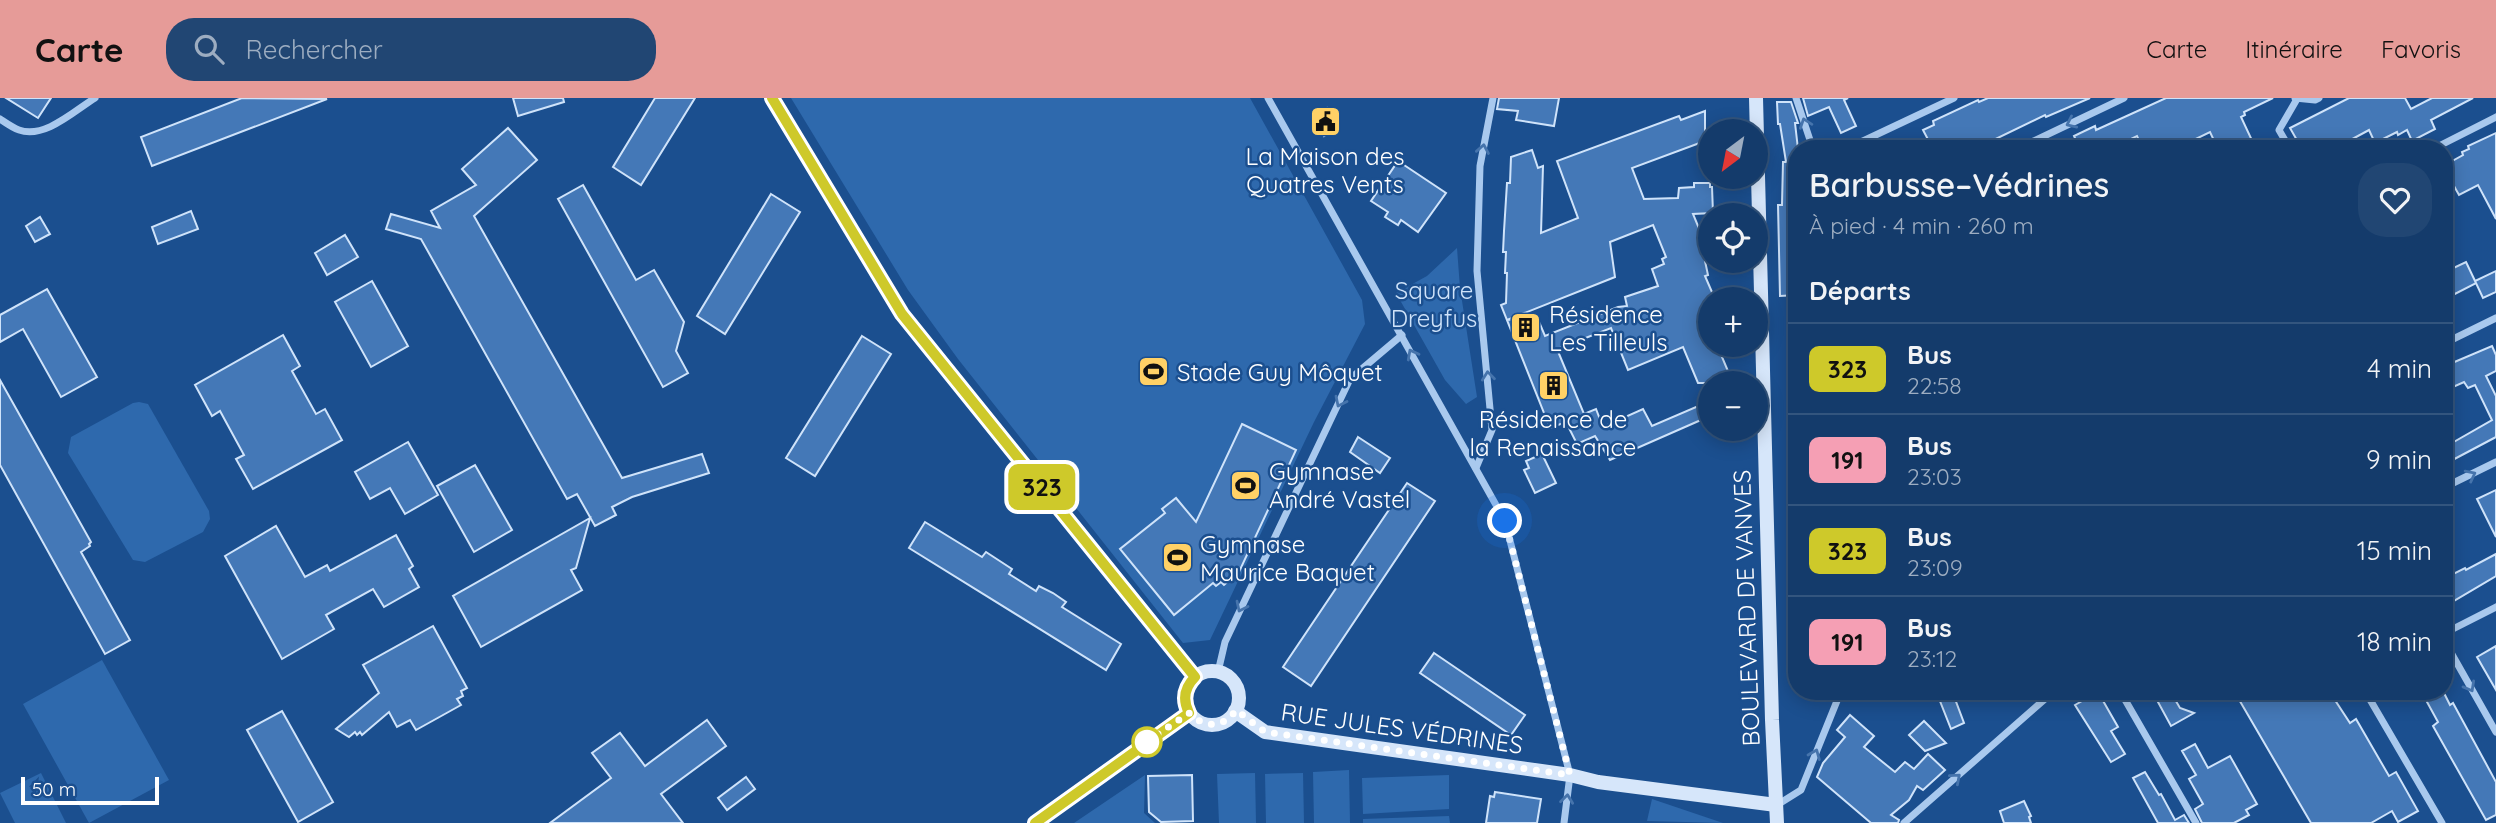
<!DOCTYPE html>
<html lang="fr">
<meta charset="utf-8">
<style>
:root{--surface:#143b6b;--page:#214673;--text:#f1f3f6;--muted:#9dadc1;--line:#33557e;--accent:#e69b98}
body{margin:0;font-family:Quicksand,sans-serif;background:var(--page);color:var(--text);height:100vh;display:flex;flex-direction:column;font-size:26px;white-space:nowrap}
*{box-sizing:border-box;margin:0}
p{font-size:23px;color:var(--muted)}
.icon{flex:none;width:38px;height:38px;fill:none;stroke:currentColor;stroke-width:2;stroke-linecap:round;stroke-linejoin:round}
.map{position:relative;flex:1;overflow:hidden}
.details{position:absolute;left:1788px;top:42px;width:665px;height:560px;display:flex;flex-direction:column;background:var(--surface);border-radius:28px;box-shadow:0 4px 18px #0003,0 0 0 2px var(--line)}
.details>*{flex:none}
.badge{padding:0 14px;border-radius:10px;font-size:24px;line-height:46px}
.needle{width:46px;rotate:212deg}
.controls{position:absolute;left:1698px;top:21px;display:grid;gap:14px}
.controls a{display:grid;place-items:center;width:70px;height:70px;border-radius:50%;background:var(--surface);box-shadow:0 4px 18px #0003,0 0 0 2px var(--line);font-size:35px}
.scale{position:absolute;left:21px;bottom:18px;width:138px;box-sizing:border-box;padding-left:7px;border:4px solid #fff;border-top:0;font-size:19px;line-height:24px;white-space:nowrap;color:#fff;-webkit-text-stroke:5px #1b4f8f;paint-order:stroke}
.you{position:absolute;width:35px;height:35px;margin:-18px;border:5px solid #fff;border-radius:50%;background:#1a73e8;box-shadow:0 0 0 10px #1a73e833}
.map>.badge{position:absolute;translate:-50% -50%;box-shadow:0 0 0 4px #fff}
h2{padding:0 21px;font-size:26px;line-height:63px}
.round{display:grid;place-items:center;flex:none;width:74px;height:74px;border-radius:28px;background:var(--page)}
.head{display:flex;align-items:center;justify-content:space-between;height:119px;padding:0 21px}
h1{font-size:33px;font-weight:600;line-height:52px}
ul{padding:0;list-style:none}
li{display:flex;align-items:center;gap:21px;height:91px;padding:0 21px;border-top:2px solid var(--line)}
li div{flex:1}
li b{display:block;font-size:26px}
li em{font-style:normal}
li .badge{min-width:77px;font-weight:700;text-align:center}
header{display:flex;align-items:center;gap:42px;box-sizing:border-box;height:98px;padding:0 35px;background:var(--accent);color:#111}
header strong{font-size:33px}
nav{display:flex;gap:38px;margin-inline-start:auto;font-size:24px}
.search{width:490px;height:63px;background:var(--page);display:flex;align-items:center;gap:18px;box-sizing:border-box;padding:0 24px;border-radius:28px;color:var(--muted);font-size:26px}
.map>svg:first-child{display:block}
.green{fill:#2e69ad}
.building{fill:#4478b7;stroke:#cfe3fa;stroke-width:2;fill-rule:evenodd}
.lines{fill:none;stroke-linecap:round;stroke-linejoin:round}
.street{stroke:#a9c9ee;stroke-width:7}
.secondary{stroke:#d6e6fa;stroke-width:14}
.oneway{stroke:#4674ac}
.line-casing{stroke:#fff;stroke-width:16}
.line{stroke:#cec92a;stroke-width:10}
.walk{stroke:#fff;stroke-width:7;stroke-dasharray:0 12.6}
.stop-dot{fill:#fff;stroke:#cec92a;stroke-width:3.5}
.labels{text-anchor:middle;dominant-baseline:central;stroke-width:5;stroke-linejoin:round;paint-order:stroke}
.poi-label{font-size:24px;fill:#fff;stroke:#1b4f8f;text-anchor:start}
.park-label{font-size:24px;fill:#cfe3fa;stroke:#1b4f8f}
.street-label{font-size:24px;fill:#fff;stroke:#1b4f8f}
</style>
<header>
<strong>Carte</strong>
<div class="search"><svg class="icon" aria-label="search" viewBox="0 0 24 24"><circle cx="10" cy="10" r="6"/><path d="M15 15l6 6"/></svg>Rechercher</div>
<nav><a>Carte</a><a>Itinéraire</a><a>Favoris</a></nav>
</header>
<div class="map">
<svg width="2496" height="725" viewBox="0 0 2496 725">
<rect width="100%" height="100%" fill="#1b4f8f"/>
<!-- green -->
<g class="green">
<path d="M791,0H1250L1362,202L1365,226L1314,324L1210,542L1183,545L958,261L908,192Z"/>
<path d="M1457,150L1460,190L1477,299L1466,306L1445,282L1396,195L1427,178Z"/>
<path d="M139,304L148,306L209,413L210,421L203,434L145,464L133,462L68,355L71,339L133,305Z"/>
<path d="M102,562L169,682L89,725L23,606Z"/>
<path d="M1349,672L1350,725H1314L1313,674Z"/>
<path d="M41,675L66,725H15L0,695Z"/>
<path d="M1255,675L1256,725H1219L1217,676Z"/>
<path d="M1303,675L1304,725H1266L1265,676Z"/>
<path d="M1145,677L1144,715L1155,725H1074Z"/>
<path d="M1449,677V711L1363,716L1362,680Z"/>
<path d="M1652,701L1723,725L1647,723Z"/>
<path d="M1449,718L1450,725H1363V721Z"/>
</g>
<!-- building -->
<g class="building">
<path d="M6,0H51L38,20Z"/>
<path d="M242,0L327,1L152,68L141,39Z"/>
<path d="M513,0H563L564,4L518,18Z"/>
<path d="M655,0H695L641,87L613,69Z"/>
<path d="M1499,0H1559L1554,28L1516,22L1518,13L1497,11Z"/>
<path d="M1803,0H1848L1844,2L1856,28L1841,35L1829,9L1808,18Z"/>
<path d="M1988,0H2090L2046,19L2045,17L1975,51H1933L1923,32L1934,27L1933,23L1978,2L1979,4Z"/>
<path d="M2166,0H2273L2244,14L2245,17L2241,19L2256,51H2218L2210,34L2175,51H2143L2137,38L2110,51H2080L2074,38L2095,28L2096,32Z"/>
<path d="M2349,0H2405L2411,11L2432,0H2473L2431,22L2435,31L2412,43L2407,32L2398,37L2397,34L2375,45L2369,32L2334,51H2302L2290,30Z"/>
<path d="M1777,4H1791L1798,25H1795L1798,51L1797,197L1780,198L1778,107H1782L1783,64H1786L1780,26H1778Z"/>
<path d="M1327,10L1338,29L1324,38L1313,19Z"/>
<path d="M1705,13V43L1632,70L1644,101L1678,100L1679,90L1694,89V85H1710V89H1712L1713,115L1693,116L1710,157V161L1705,163L1708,177L1705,178L1715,201H1710V247H1717L1733,285H1698L1683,249L1628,272L1611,230L1557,251L1584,316L1596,311L1603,329L1643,311L1652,328L1710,303V318L1610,362L1595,338L1577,346L1566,324L1550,330L1501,207L1506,205L1507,175H1505L1506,154H1503L1504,133L1507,85H1510L1511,59L1532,52L1538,70L1543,68L1541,135L1578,120L1557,63L1679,18L1681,22ZM1653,127L1666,159L1662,161L1664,166L1652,171L1658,188L1625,199L1627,208L1618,209L1545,238L1537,219L1507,222L1615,179L1610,144Z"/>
<path d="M508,30L537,62L474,118L622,380L702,356L709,375L632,399L612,409L616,417L595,428L577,396L567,401L421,141L386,131L391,116L440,130L431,113L476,87L462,71Z"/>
<path d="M2496,35V121L2478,87L2459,97L2454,88L2445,92V67L2463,57L2462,54L2469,51L2468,48Z"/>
<path d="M1398,63L1446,95L1418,134L1401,122L1398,127L1385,119L1388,114L1371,103Z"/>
<path d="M583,87L636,182L654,172L684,224L676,253L688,275L663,289L558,101Z"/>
<path d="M771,96L800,114L725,236L697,218Z"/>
<path d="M191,113L198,131L158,146L152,129Z"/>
<path d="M40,119L50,136L35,144L26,128Z"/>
<path d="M345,137L358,159L327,177L315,155Z"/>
<path d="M2466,164L2476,185L2475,183L2496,173V194L2483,200L2476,185L2445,201V174Z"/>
<path d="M372,183L408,248L371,269L335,204Z"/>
<path d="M47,191L97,279L61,299L23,231L0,244V217Z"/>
<path d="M283,237L300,268L292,273L316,316L325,311L342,342L253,391L236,361L244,357L220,313L212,318L195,287Z"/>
<path d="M862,238L891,256L815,378L786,360Z"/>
<path d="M2492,248L2496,257V273L2486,278L2496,298V339L2445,366V349L2492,322L2475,287L2468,290L2464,284L2453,289L2451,286L2445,289V268Z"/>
<path d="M0,282L91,444L89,446L90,448L81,454L130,542L105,556L0,367Z"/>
<path d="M1242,326L1296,352L1239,474L1224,487L1221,484L1216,488L1213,485L1174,517L1120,451L1165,415L1162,411L1176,400L1196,424Z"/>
<path d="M1358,339L1390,360L1380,375L1350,354Z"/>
<path d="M408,344L438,397L405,416L390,390L370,401L355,374Z"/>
<path d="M1542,356L1556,385L1535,395L1524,372L1529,370L1526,363Z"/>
<path d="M475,367L512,432L474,454L437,388Z"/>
<path d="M1407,385L1435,403L1311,588L1283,569Z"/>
<path d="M2496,392V439L2477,401Z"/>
<path d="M590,420L576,470L571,472L582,492L481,549L453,498Z"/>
<path d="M925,424L982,459L986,454L1012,471L1009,476L1036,493L1039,488L1053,495L1066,504L1062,509L1121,546L1106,572L909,450Z"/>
<path d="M276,428L305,479L327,467L330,473L396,437L413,468L409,471L419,489L384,509L373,491L326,517L334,531L282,561L225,458Z"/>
<path d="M2496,456V478L2452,504L2445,490V480L2465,470L2466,472Z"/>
<path d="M433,528L467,590L461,593L463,598L457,601L461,607L416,632L410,622L397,629L389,614L362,637L360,634L357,637L355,634L349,639L336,631L379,595L363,567Z"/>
<path d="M2496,548V592L2477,559Z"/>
<path d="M1434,555L1525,617L1511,637L1420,575Z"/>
<path d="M1936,593H1952L1964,625L1951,631Z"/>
<path d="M2152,593H2170L2180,610L2194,615L2171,628Z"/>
<path d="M2234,593H2329L2350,625L2356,621L2389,678L2396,674L2418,713L2398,724L2392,713L2371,725H2311Z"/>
<path d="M2421,593H2443L2450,607L2453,605L2496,684V717L2486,722L2433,628L2438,624Z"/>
<path d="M2098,594L2118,629L2111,633L2125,656L2111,664L2075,607Z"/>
<path d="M282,613L333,704L298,724L247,632Z"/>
<path d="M1850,617L1874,638L1864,649L1895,674L1905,664L1914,671L1928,656L1945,672L1923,692L1917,688L1909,702L1891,717L1899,722L1898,725H1871L1817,679L1823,665L1845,639L1837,632Z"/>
<path d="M707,622L726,648L661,696L683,725H550L611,680L592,655L620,635L645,668Z"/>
<path d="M1924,623L1946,645L1925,653L1909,637Z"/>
<path d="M2195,646L2208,670L2230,658L2257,706L2246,712L2249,717L2234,725H2202L2195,711L2203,706L2189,681L2196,677L2182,653Z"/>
<path d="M2145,674L2159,697L2161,696L2175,722L2184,717L2189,725H2158L2133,680Z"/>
<path d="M1192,677L1193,723L1161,724L1149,714L1148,678Z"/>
<path d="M746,679L755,691L727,712L718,700Z"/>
<path d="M1495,694L1541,701L1537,725H1486L1490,698L1494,699Z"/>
<path d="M2024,703L2031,718L2029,719L2031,725H2004L2000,713Z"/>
</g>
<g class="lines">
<!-- street -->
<g class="street">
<path d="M772,0L902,216L1195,579"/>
<path d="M1268,0L1505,423L1570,677L1564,725"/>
<path d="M1796,0L1813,51"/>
<path d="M2295,0L2315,2L2319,0"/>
<path d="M0,21C6,25 13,30 19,32C45,41 74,13 95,0"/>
<path d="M1846,51L1954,0"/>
<path d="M2017,51L2124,0"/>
<path d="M2290,51L2279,32L2297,1"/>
<path d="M2433,51L2496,19"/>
<path d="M2445,245L2496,220"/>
<path d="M1476,370L1492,332L1477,173L1480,68L1493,0"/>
<path d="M2445,389L2496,364"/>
<path d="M2445,535L2496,509"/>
<path d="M2445,544L2496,634"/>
<path d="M1218,574L1225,544L1350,281L1402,237"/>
<path d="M2120,593L2196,725"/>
<path d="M2365,593L2442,725"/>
<path d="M1777,707L1801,692L1841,593"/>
<path d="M1904,725L2054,593"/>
</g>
<!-- secondary -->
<g class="secondary">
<path d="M1756,0L1772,622L1777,725"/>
<circle cx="1212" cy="600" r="27"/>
<path d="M1235,613L1265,634L1570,677L1598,684L1776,707"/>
<path d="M1035,725L1189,615"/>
</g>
</g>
<!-- one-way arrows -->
<defs><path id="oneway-chevron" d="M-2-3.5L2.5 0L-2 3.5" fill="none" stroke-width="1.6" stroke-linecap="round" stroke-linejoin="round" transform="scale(1.75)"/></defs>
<g class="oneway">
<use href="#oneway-chevron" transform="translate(1805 25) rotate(-109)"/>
<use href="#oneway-chevron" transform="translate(2071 25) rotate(155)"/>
<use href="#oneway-chevron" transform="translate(1483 51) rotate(-80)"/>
<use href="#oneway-chevron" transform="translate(1412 256) rotate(-118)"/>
<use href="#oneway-chevron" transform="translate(1488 278) rotate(-96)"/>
<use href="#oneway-chevron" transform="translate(1340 304) rotate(116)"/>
<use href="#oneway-chevron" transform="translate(2471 377) rotate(-27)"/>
<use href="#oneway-chevron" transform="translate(1241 509) rotate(116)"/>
<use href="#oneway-chevron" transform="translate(2470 589) rotate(61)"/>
<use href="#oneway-chevron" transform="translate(1815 656) rotate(-68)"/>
<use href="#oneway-chevron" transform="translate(1956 680) rotate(-41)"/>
<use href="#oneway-chevron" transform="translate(1567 701) rotate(-83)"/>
</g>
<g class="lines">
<defs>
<path id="line" d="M772,0L902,216L1195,579C1185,589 1182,601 1189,615L1035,725"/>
</defs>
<!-- line casing -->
<use href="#line" class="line-casing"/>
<!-- line -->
<use href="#line" class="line"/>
<!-- walk -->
<path class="walk" d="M1147,644L1142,647L1189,615C1204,630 1223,631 1236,612L1265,634L1570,677L1505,423"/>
</g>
<!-- icons -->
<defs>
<symbol id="civic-square" viewBox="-11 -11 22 22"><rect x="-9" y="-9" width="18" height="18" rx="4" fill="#ffd166" stroke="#1b4f8f"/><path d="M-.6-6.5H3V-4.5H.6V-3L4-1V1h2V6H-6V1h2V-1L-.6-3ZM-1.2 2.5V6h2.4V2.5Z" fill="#111"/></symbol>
<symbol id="building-square" viewBox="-11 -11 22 22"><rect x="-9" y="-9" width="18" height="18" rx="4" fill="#ffd166" stroke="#1b4f8f"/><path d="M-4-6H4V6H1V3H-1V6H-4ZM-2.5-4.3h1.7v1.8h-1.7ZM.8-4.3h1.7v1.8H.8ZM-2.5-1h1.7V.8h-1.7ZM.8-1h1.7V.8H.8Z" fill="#111"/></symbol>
<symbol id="stadium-square" viewBox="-11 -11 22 22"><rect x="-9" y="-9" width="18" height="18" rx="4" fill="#ffd166" stroke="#1b4f8f"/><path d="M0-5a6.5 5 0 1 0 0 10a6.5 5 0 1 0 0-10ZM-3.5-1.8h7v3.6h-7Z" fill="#111"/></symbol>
</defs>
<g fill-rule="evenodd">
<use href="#civic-square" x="1308" y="6" width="35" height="35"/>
<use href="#building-square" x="1508" y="212" width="35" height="35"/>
<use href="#stadium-square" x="1136" y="256" width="35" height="35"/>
<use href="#building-square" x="1536" y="270" width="35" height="35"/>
<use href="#stadium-square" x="1228" y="370" width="35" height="35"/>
<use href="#stadium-square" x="1160" y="442" width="35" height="35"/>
</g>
<!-- markers -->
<circle class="stop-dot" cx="1147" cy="644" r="14"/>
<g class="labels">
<!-- poi labels -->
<g class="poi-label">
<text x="1325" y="58" text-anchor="middle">La Maison des<tspan x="1325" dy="28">Quatres Vents</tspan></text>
<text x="1549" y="216">Résidence<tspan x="1549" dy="28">Les Tilleuls</tspan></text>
<text x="1177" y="274">Stade Guy Môquet</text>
<text x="1553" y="321" text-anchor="middle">Résidence de<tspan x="1553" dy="28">la Renaissance</tspan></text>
<text x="1269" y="373">Gymnase<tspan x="1269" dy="28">André Vastel</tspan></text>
<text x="1200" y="446">Gymnase<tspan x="1200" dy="28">Maurice Baquet</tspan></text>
</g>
<!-- park labels -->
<g class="park-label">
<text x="1434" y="192">Square<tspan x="1434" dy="28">Dreyfus</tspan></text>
</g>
<!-- street labels -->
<g class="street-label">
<text transform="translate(1746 510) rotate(-92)">BOULEVARD DE VANVES</text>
<text transform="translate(1402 630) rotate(8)">RUE JULES VÉDRINES</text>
</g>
</g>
</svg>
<div class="controls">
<a><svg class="needle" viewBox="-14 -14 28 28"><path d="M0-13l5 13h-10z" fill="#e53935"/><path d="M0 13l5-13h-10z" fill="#9dadc1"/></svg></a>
<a><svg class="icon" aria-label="locate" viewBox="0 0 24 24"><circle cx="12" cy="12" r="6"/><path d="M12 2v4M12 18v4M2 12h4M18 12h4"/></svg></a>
<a>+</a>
<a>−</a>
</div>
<div class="scale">50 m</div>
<div class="you" style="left:1505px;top:423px"></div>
<b class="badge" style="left:1042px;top:389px;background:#cec92a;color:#111">323</b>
<section class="details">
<div class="head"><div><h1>Barbusse–Védrines</h1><p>À pied · 4 min · 260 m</p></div><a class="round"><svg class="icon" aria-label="heart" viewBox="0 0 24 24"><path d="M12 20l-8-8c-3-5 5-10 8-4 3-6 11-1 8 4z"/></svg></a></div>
<h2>Départs</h2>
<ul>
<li><span class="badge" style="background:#cec92a;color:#111">323</span><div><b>Bus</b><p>22:58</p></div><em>4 min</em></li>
<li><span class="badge" style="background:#f59fb4;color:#111">191</span><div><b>Bus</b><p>23:03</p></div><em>9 min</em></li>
<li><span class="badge" style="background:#cec92a;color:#111">323</span><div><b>Bus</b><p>23:09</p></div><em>15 min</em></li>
<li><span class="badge" style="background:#f59fb4;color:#111">191</span><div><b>Bus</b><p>23:12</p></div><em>18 min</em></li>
</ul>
</section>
</div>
